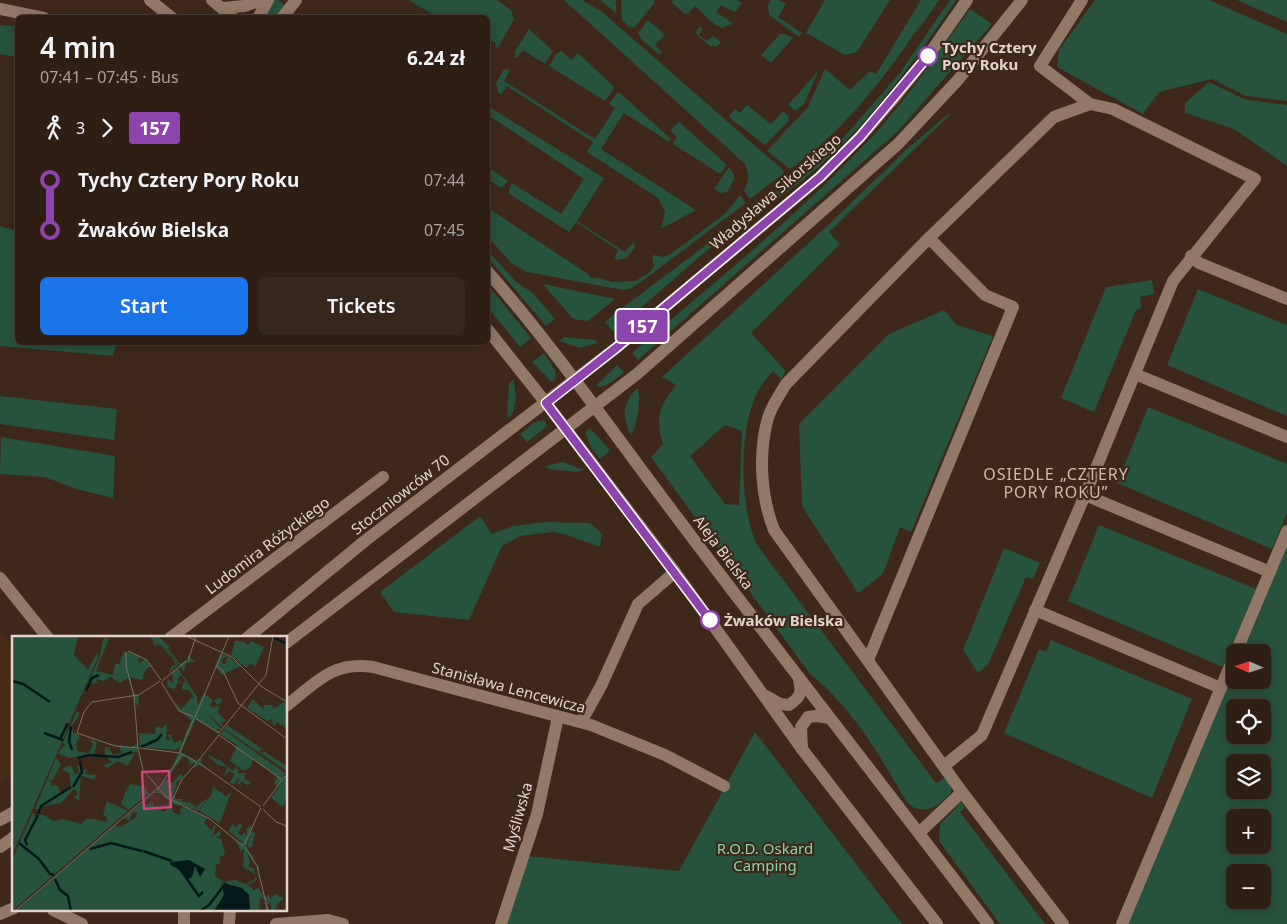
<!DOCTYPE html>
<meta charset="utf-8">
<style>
:root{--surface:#2e1e13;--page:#36271c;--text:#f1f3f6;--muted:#a7a2a0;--line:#493c33;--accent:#1a73e8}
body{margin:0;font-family:"Noto Sans",sans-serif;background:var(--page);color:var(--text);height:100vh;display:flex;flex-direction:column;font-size:19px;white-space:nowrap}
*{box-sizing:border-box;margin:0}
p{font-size:16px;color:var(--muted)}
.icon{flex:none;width:28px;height:28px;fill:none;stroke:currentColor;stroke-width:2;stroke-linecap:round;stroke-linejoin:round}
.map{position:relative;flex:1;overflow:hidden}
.panel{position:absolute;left:15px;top:15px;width:475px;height:330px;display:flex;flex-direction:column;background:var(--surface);border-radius:8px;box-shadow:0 2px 12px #0003,0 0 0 1px var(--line)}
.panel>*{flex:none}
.badge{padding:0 10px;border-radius:4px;font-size:18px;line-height:32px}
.needle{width:32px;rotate:273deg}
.tools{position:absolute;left:1226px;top:644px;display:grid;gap:10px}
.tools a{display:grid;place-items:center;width:45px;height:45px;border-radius:8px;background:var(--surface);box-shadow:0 2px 12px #0003,0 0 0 1px var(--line);font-size:25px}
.map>.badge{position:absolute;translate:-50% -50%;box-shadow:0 0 0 2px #fff}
.legs{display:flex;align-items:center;gap:8px;height:55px;padding:0 25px;font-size:16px}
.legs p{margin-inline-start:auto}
.headline{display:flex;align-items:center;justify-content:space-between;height:85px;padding:0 25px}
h1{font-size:28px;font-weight:600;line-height:38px}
.cta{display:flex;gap:10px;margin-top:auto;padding:10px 25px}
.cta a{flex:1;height:58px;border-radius:8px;background:var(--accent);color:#fff;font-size:20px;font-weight:600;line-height:58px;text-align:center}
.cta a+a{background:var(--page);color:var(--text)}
ul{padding:0 25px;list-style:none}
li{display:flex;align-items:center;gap:18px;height:50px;font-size:19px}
li i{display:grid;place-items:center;width:8px;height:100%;margin:0 6px;background:currentColor}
li i::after{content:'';width:12px;height:12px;margin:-6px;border:4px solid;border-radius:50%;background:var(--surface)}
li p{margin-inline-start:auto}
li:first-child i{background:linear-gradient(#0000 50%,currentColor 0)}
li:last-child i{background:linear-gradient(currentColor 50%,#0000 0)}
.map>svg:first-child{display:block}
.built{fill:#482c19}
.green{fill:#27523b;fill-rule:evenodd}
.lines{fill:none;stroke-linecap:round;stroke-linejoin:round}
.minor{stroke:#917867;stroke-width:12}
.tertiary{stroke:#917867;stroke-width:12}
.line-1-casing{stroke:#fff;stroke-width:11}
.line-1{stroke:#8e44ad;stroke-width:8}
.stop-1-dot{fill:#fff;stroke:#8e44ad;stroke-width:2.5}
.labels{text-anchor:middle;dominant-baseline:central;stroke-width:4.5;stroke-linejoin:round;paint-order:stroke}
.stop-label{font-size:15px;font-weight:bold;fill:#e3d4cb;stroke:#3d2819;text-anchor:start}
.street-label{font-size:15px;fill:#e3d4cb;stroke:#3d2819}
.park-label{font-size:15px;fill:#87d6a9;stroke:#3d2819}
.neighbourhood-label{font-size:16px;letter-spacing:1px;fill:#d5b9a7;stroke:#3d2819}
.inset-river{fill:none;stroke:#031919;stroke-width:2.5}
.inset-road{fill:none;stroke:#7f6d60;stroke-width:1}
.view{fill:#ca4777;fill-opacity:0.15;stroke:#ca4777;stroke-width:2.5}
.inset-edge{fill:none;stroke:#e3d4cb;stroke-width:2.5}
</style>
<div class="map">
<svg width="1287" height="924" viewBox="0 0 1287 924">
<rect width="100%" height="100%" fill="#3d2819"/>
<!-- built -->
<path class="built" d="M0,631L14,649V774L0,783Z"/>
<!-- green -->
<g class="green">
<path d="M274,0H278L285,6L277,17L262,18Z"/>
<path d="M409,0H497L511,10L514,19L498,48L495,46L496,43L488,39V18L437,17Z"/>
<path d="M564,0H582L601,11L783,170L784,173L750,199L744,191C749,181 749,174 745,164Z"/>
<path d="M600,0H616V13Z"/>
<path d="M621,0H653L655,2L635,27L630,28L622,20Z"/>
<path d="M673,0H737L742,3L735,12L721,5L716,12L733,23L723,28L715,25L695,6L686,15L671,2Z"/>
<path d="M771,0H779L786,4L778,17L802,33L799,37L769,15L768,5Z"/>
<path d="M825,0H890L857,52L845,55L806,33Z"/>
<path d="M921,0H939C931,13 921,25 912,37C878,86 839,135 790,169L767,151L808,107L825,69L850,90L870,71L876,74Z"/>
<path d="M950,0H956C914,62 867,127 809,175C783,197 753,214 726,235C687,266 651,300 613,332L605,322L622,308L810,167L842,139L899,74Z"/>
<path d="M1095,0H1209L1287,34V101L1246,96L1212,79L1159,92L1143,114L1057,67L1059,50Z"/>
<path d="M1237,0H1287V22Z"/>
<path d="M970,9L992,24L898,131L638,360L632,353C712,284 795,218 868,141C906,101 937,54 970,9Z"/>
<path d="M648,20L665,35L655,45L662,52L660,55L641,39L638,33Z"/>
<path d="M0,25L17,26V57L0,54Z"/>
<path d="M700,26L703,29L699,35L707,41L713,36L721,42L716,47L713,45L711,47L695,33Z"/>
<path d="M529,29L553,51L545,64L523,50L518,57H515V51Z"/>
<path d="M780,34H785L793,38L771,63L761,55Z"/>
<path d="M562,51L571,60L578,53L613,86V90L605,101L549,66L557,53Z"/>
<path d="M508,69L509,72L504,81L595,139L615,108L609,104L617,93H620L671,139L669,142L624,113L601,149L696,210L661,229L665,212L658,198L587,152L593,142L507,86L502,94L498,93L496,83L503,70Z"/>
<path d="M819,70L804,104L795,111L788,105Z"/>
<path d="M1209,82L1244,99L1287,105V166L1234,129L1185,113V103Z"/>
<path d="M747,105L771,124L783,111L789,117L788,122L765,145L730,118V115L735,109L740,113Z"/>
<path d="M488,106L604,178L577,221L625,252L633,242L635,247L627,258L616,260L615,258L618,250L576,222L569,232L508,193L512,183L561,214L584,179L488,115Z"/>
<path d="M948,114L950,115L829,232L840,244L751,333L785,370L784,375L781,379L773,371C765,380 758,388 754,400C739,438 740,508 757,545L936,783L946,777L952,785L951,793C941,802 931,814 915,808C906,805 900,790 895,782C872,743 846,702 810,674L651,457L663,444C655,420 659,405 676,385L662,377L825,228L907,149ZM725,425L742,431L739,505L725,504L690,456Z"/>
<path d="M679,122L727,165L720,174L673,144L677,137L670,130Z"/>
<path d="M488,167L508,181L501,188L488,179Z"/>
<path d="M729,167L734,174V180L727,192L721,193L714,189Z"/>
<path d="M740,195L746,203L641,282L630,289L623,290L527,272L511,263L488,237V208L588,274L591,278H598L612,282L635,281L649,273L654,266L652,255L664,257L672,253L726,213Z"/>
<path d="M0,226L17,231L18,342L116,343L113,356L0,346Z"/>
<path d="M488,251L516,282L533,293L555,319L546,326L488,258Z"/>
<path d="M1152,280L1154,294L1140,297L1141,308L1136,310L1094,412L1061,398L1106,287Z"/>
<path d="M543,284L615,299L588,321L573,319Z"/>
<path d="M488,285L531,338L520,347L488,308Z"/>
<path d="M1198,289L1287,325V416L1167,365Z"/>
<path d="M944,310L957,325L993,336L911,532L900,527L883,574L858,593L802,506L799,424L889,334Z"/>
<path d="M564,337L595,340L598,343L580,348L559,341Z"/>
<path d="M544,353L555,370L556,378L552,382L532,362Z"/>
<path d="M617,365L624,372C615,379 606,389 596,386Z"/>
<path d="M513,379C517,394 517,406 509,419L507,414L509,384Z"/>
<path d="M638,388C641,401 638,422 631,435C621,418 623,400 638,388Z"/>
<path d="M0,396L117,409L114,440L0,424Z"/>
<path d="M1148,407L1287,464V513L1272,549L1117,483Z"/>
<path d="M544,420L547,426L527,442L520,434L533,423Z"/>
<path d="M590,428L610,450L600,459L590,446L585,432Z"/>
<path d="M1,437L115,456L113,498L76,489L45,477L0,474Z"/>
<path d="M563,462L584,470L577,472L549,469L545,466Z"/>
<path d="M480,516L492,534L513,526L545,522L590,523L602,534L600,547L564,534L553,532L520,536L502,546L469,620L394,612L380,592Z"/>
<path d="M1099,525L1256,589L1223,667L1068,601Z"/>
<path d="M1287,542V924H1123L1235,663V680H1262V652H1240ZM1235,708H1262V735H1235ZM1235,762H1262V790H1235ZM1235,818H1262V845H1235ZM1235,872H1262V900H1235Z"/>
<path d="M1004,548L1040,563L1033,579L1026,577L988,665L978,673L963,650Z"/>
<path d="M1051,640L1192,699L1152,798L1004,733L1039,649L1046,652Z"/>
<path d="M755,732L902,924H507L526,856L679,871Z"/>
<path d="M961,802L965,808L960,812L1045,924H1000L939,841L940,824Z"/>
</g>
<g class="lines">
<!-- minor -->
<g class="minor">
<path d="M1082,0L1040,66L1090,104"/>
<path d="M223,8L244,6L262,0"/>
<path d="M0,9L44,18"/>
<path d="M258,18L268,0"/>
<path d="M282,18L296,0"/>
<path d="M1191,256L1199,263L1287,299"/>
<path d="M1135,374L1287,437"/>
<path d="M1085,495L1270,572"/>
<path d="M0,578L48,638"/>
<path d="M1035,610L1221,688"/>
<path d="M170,638L383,477"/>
<path d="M1236,652L1287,531"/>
<path d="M868,660L1013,307L985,295L929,238"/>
<path d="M286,706C316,683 332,661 373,667L591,725L665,755L724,786"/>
<path d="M581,722L601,686L638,604L675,572"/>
<path d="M944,766L982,735L1085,495L1173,281L1255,179L1113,109L1090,104L1054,117L929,238L786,384C780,394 771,407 768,418C758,453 761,497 774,530L962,792L1063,924"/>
<path d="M919,833L962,792"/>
<path d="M53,910L82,924"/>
<path d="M0,914L14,908"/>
<path d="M184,924V910"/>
<path d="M229,924L230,910"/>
<path d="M276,924L328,920L343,924"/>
<path d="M501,924L537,814L558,717"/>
<path d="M1122,924L1235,654"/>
</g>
<!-- tertiary -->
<g class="tertiary">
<path d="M150,0L172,18"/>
<path d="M212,0L233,18"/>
<path d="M488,272C557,351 616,437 679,520C781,656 886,789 988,924"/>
<path d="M488,330L546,403L675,572L802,749L937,924"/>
<path d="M247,638L366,540L616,348L820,177L860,137L894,98L928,56L967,0"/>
<path d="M286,643L637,374L898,144L957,81L1022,0"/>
<path d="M766,696L780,704L789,705C801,697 802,693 799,679"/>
<path d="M802,749L801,727L808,717L817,716L829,718"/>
<path d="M0,820L14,812"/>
<path d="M0,847L14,837"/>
</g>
</g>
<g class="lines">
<defs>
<path id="line-1" d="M710,620L546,403L616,348L820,177L860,137L928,56"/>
</defs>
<!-- line-1 casing -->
<use href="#line-1" class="line-1-casing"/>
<!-- line-1 -->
<use href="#line-1" class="line-1"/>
</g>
<!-- markers -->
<g class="stop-1-dot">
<circle cx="928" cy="56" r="9"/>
<circle cx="710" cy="620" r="9"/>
</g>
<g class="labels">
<!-- stop labels -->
<g class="stop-label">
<text x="942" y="47">Tychy Cztery<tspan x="942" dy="17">Pory Roku</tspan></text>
<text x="724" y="620">Żwaków Bielska</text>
</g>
<!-- street labels -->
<g class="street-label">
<text transform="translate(775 191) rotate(-41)">Władysława Sikorskiego</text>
<text transform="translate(400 494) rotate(-38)">Stoczniowców 70</text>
<text transform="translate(267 545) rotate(-37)">Ludomira Różyckiego</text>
<text transform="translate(724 552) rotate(53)">Aleja Bielska</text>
<text transform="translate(509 687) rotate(15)">Stanisława Lencewicza</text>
<text transform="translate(517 817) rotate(-74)">Myśliwska</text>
</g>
<!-- park labels -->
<g class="park-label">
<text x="765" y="848">R.O.D. Oskard<tspan x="765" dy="17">Camping</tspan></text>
</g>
<!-- neighbourhood labels -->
<g class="neighbourhood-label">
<text x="1056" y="474">OSIEDLE „CZTERY<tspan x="1056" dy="18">PORY ROKU”</tspan></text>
</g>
</g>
<!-- overview -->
<g transform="translate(12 636)">
<rect width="275" height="275" fill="#3d2819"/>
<path d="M0,0H66L62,19L76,34L84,18L87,19L56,90L50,86L56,92L0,220ZM130,0L143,5L136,0H146L158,11L156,12L168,28L176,23V19L180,10L176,19L183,26L174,27L172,36L157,15L145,5L157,16L166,29L157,37L159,30L164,29L160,22L147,8L142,13L146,7L142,10L141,4ZM92,1L97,3L84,35L101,39L103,28H107L112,15L127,19L126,28L133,23L139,30L134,33L130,44L118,41L122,58L127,60L126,73L116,42L108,47L99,41L92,45L84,43L85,47L78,48L71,59L87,22ZM223,5H231L236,9L239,5L252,11L243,31L239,27L234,32L219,19ZM208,18L216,20L211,22L210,27L213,28L216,20L229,30L210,39L203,31ZM166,32L185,61L186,69L192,57L201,64L210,62L209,67L205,69L202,64L198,68L200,72L207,70L206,77L214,85L210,86V91L195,77L209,93H202L208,95L206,96L208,98L212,94L273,137L272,142L275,138V162L271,171L259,162L270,146L265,150L262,147L265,140L228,114L241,124L238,132L232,135L218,125L225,109L184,83L169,116L185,125L190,122L189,127L203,138L188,128L181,133L184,127L178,128L175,121H171L156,142L179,84L166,73L163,66L169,73L178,64L179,58L178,62H182L177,54L170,53L171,47H174L169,39L165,44L172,47L166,46L163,53L155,51L156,43L160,47L161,45L160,37L156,40ZM241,63L251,73L252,69H260L262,73L272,66L275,67V93L265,86L262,90L256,85L261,88L260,83L255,85L235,72ZM65,75L68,78L60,90L61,96L68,100L64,109L66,115L76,117L81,108L78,103L85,106L82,119L56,122L46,117L53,109L51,106ZM155,87L154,104H159L155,99H159L162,107L169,104L170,110L163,114L128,111L127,97L143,98L144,90L150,92ZM215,89L252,114H247L250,117L252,115L273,129L275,135L212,93ZM91,107L119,111L125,108L126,121L125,116H120L122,119L116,130L106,125L95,132L91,129L100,126L93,120V111H97L101,119L110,117L107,111ZM194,118L209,125L221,135L224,130L225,135L227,132L226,137H234L232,143L239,146L236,149L228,145L230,153L228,148L225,149L228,141L221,149L218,146L223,138L217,135L212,141L215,131L206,129ZM44,122L49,128L41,144L35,145H39V150L45,149L49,156L59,150L57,137L50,134L52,132L59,129L63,138L67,137L65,130L69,129L71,134L76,133L73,138L84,139L83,144L69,140L67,165L62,161L66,158L62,153L49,167L29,171L27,174L23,173ZM169,137L171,141L164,147L165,153L158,152L164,154L161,158L164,163H174L168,165L179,167L180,170L182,167L183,172L197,161L186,175L170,168L168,170L161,168L148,157H142L131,168L136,169L140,165L138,170L141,166L143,172L147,168L146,173L150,169L149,174L153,176L157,165L162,177L169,178L168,173L172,170L195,182L192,187L200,195L201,190H204L200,201L208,194L209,200L204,201L209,203L213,216L211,221L208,220V229L204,228L203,240L211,245L207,254L212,246L222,244L218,242L234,248L243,243V238L231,231L232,213L228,215L226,208L223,210L225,207L222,203L231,207L217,195L220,188L225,192L226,188L231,189L226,197L229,200L233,196L234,201L235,192L240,189L233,206L240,191L239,195L243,197L240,212L238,210L237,212H235L239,196L234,212L240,219L244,230L247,229L246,244L245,230H244L235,215L238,227L236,230L242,233L245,244L236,249L242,254L247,252L251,261L249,254L253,262L256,258L259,263L262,258L270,261V258L271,263L265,268V275L264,269L263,275H260L258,266L255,269L258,275H252L254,269L251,268L255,265L248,261L247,274L238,275L237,259L216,248L211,253L212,262L201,275H4L103,189L109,191L124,181L125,177L121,176L117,185L112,182L147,152L151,157L147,151L155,143L160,147ZM116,148L115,155L118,148L133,151L137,157L117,174L109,168ZM201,151L214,160L219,157L208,187L187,175L200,158ZM95,165L116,175L0,275V224L21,176L23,181L25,178L32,179L42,185L50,183L69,188L74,183H84L94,186L95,181L91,179Z" fill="#27523b"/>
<path d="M177,224L193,233L188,241L183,230L180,241L175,244L168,232L159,226ZM215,248L230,252L237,259L238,275H202L212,259L211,253Z" fill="#031919"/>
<path class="inset-river" d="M259,0L275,8M0,45L11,48L38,66M74,55L80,42L87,39M59,90L57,105L60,114M32,97L51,104M48,103L56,87M129,111L145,104L150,98M66,122L76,119L106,121L120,116M61,151L70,136L68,125M26,178L29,170L59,151M7,207L27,223L38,238L42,239M15,209L13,204L26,179M78,213L99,207L130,215M131,215L160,225M158,227L168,233L187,260L191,256M43,243L48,254L56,260L59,275M188,275L197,269L214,247"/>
<path class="inset-road" d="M174,0L220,21L250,51L275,66M116,15L135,24L149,44M114,16V30L122,60M176,25L184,0M205,30L211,35L226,67L275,103M150,45L174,25M149,46L167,75L182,81M122,60L126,112M125,60L148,45M183,81L217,0M183,82L207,97M207,97L254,39L261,0M207,99L269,143M126,112L131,134L154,161L198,183L231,210M126,112L103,110L65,97L72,76L80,66L126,59M128,112L168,117M168,116L182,82M168,117L185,126M186,125L207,99M187,127L249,171M161,163L170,143L185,127M251,170L273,140M251,173L264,186L275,190M232,209L249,172M233,211L245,230L256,275M3,275L148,150L169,119"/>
<path class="view" d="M157,135L159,171L132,173L130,136Z"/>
<rect width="275" height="275" class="inset-edge"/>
</g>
</svg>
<div class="tools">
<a><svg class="needle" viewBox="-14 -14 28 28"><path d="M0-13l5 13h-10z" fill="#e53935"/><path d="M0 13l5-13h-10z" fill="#a7a2a0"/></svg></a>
<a><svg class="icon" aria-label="locate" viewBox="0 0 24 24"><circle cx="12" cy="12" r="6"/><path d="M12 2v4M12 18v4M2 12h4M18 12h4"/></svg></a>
<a><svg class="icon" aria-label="layers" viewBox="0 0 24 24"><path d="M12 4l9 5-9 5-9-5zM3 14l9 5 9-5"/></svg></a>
<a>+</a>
<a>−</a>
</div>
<b class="badge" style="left:642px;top:326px;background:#8e44ad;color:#fff">157</b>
<section class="panel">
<div class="headline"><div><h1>4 min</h1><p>07:41 – 07:45 · Bus</p></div><b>6.24 zł</b></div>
<div class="legs"><svg class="icon" aria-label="walk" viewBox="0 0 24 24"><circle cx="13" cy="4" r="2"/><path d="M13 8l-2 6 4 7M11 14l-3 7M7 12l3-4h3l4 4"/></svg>3<svg class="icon" aria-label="forward" viewBox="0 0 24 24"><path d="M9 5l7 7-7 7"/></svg><b class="badge" style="background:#8e44ad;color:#fff">157</b></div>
<ul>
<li><i style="color:#8e44ad"></i><b>Tychy Cztery Pory Roku</b><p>07:44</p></li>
<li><i style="color:#8e44ad"></i><b>Żwaków Bielska</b><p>07:45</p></li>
</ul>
<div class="cta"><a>Start</a><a>Tickets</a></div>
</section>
</div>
